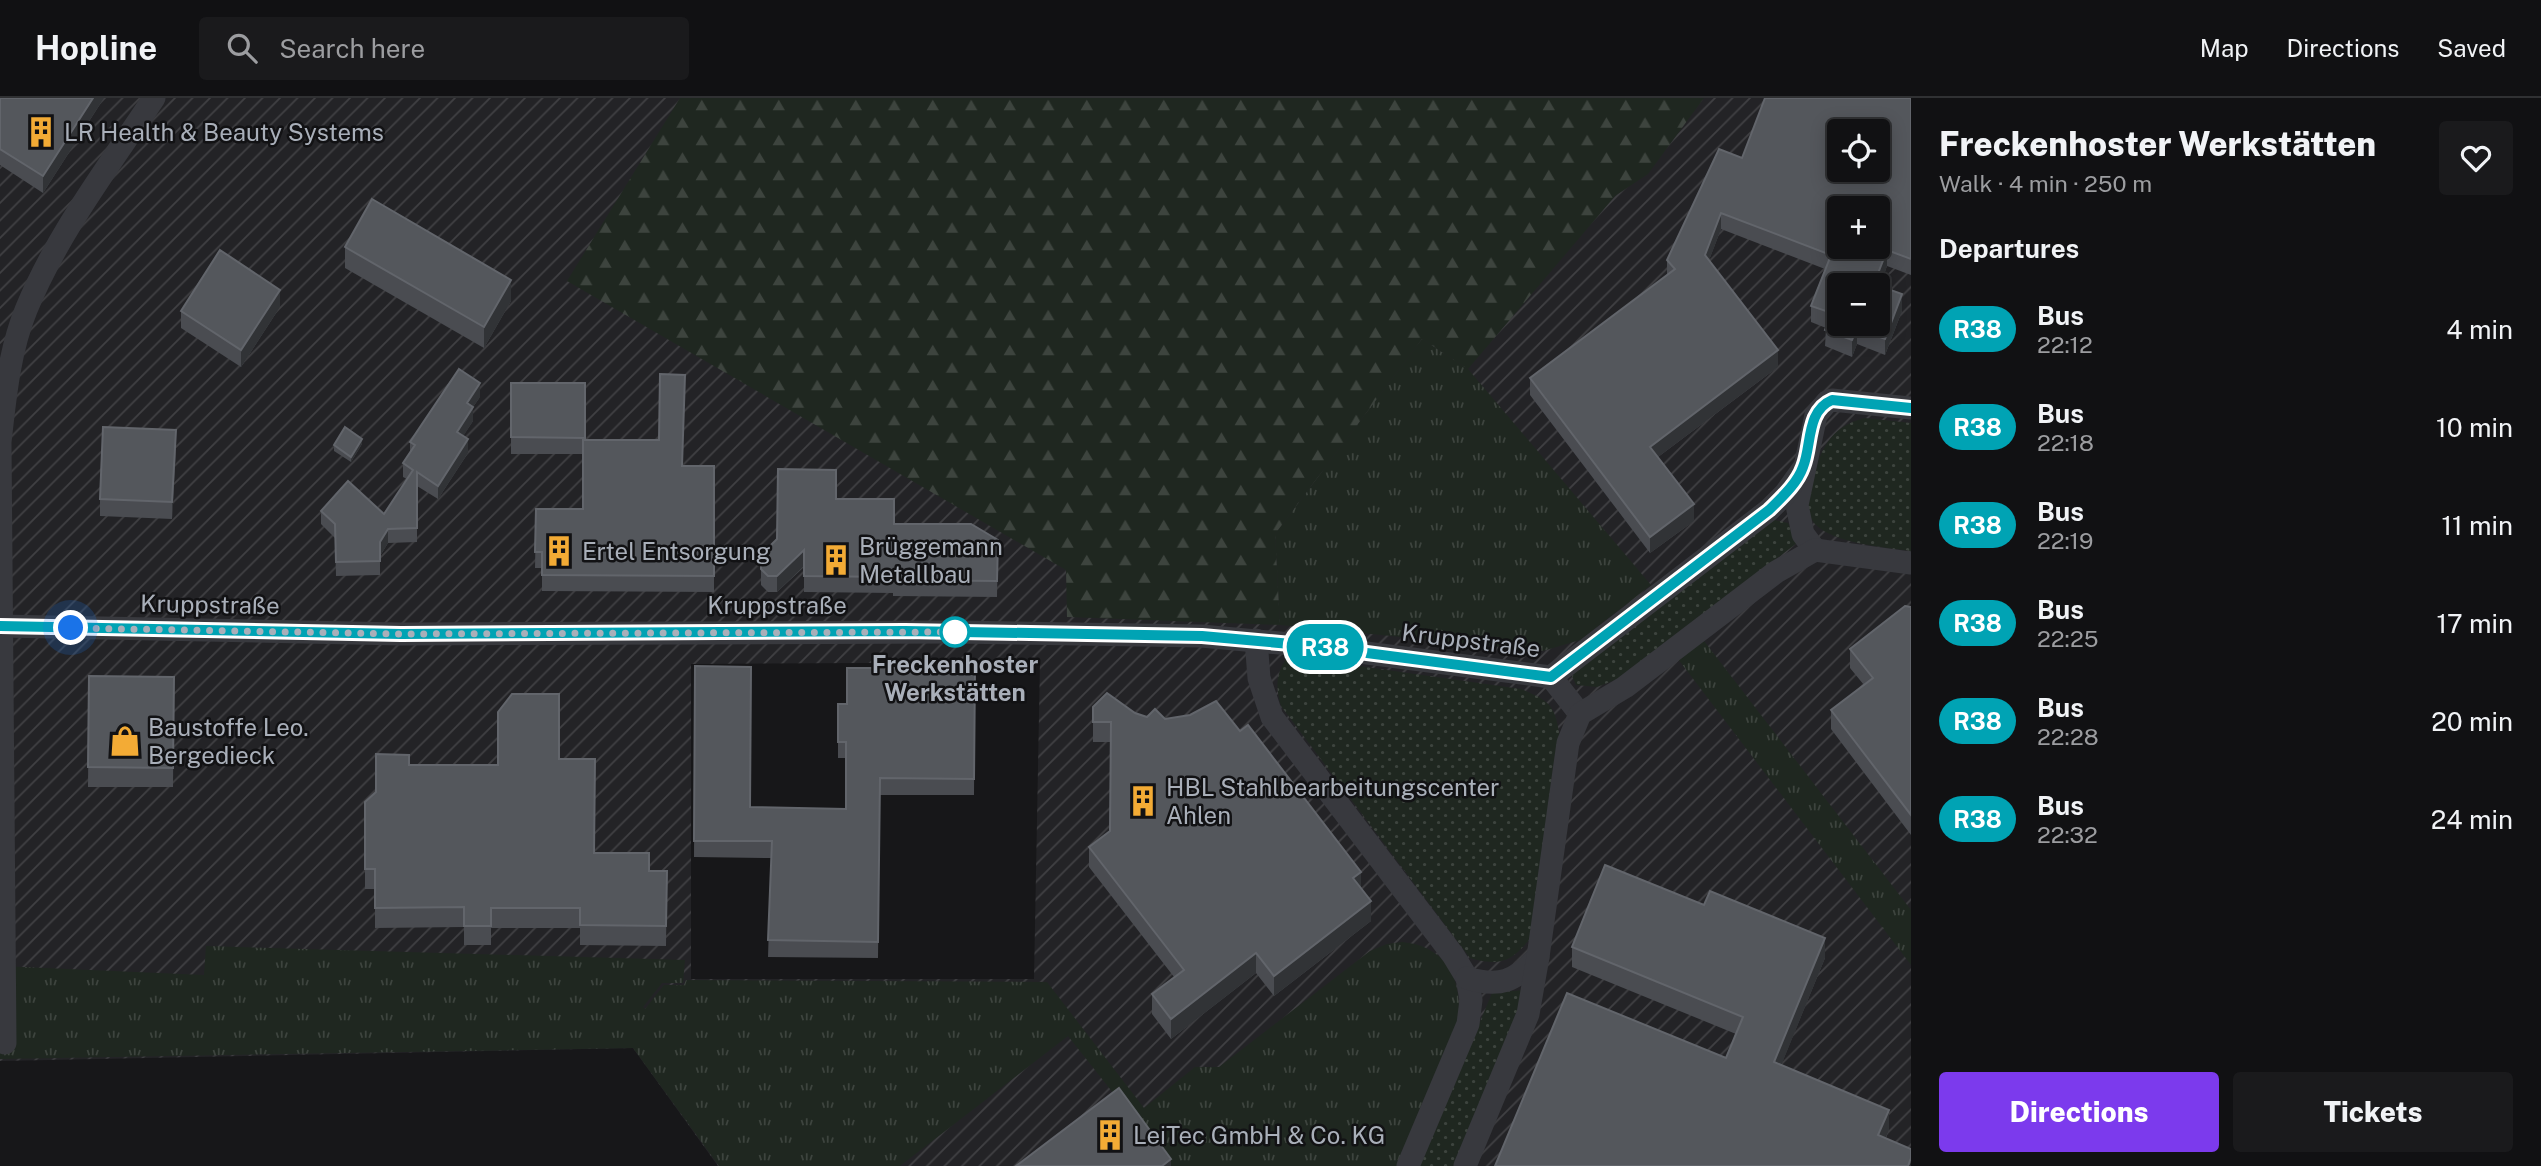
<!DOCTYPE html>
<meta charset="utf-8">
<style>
:root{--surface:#111113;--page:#1a1a1c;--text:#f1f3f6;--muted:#9c9da0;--line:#303133;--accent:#7c3aed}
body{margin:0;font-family:"Public Sans",sans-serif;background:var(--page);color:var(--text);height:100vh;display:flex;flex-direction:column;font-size:26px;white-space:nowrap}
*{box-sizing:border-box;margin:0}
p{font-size:23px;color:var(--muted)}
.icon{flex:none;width:38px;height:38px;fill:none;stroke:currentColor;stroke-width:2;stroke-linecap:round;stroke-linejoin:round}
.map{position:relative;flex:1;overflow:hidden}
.side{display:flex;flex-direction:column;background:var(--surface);width:630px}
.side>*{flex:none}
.badge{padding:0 14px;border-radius:23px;font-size:24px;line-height:46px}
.tools{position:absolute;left:1827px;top:21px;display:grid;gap:14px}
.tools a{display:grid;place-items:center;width:63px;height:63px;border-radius:7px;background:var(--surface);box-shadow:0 4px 18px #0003,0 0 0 2px var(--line);font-size:35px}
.you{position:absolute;width:35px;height:35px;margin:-18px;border:5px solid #fff;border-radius:50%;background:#1a73e8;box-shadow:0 0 0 10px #1a73e833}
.map>.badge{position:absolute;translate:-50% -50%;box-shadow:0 0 0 4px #fff}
h2{padding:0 28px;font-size:26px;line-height:63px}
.round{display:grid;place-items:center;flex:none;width:74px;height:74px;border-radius:7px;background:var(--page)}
.overview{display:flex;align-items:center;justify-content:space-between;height:119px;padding:0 28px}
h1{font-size:33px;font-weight:800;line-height:52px}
.action{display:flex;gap:14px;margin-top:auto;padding:14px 28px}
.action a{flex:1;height:80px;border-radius:7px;background:var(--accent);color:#fff;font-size:28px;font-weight:800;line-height:80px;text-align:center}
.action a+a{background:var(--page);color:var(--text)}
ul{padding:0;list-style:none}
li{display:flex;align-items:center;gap:21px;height:98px;padding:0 28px}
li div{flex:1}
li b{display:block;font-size:26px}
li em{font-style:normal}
li .badge{min-width:77px;font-weight:700;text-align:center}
header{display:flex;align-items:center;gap:42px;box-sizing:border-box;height:98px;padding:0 35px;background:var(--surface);border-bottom:2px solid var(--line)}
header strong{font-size:33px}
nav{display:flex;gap:38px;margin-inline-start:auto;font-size:24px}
.search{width:490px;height:63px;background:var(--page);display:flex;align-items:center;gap:18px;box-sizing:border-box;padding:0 24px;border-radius:7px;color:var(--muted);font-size:26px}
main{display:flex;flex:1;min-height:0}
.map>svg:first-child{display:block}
.industrial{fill:url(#industrial-furrows);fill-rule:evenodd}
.grass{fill:url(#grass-tufts)}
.forest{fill:url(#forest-firs)}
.park{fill:url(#park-dots)}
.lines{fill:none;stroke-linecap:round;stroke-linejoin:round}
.minor{stroke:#38393e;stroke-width:23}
.wall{fill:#4a4c51}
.shaded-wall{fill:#313336}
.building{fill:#54575c;stroke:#62656b;stroke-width:2;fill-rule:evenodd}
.line-casing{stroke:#fff;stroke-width:16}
.line{stroke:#00a3b4;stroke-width:10}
.walk{stroke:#a9afb9;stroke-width:7;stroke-dasharray:0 12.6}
.stop-dot{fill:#fff;stroke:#00a3b4;stroke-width:3.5}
.labels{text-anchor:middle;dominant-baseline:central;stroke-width:5;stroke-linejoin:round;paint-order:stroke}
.poi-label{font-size:24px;fill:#a9afb9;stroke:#121214;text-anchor:start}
.street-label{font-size:24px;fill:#a9afb9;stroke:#121214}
.stop-label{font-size:24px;font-weight:bold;fill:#a9afb9;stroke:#121214}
</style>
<header>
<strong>Hopline</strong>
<div class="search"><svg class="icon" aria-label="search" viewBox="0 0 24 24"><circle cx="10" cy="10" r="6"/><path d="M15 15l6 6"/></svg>Search here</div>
<nav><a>Map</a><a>Directions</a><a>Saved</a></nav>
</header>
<main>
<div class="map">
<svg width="1911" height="1068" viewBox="0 0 1911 1068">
<defs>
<pattern id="industrial-furrows" width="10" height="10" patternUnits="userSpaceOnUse" patternTransform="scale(1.75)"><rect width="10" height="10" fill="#232326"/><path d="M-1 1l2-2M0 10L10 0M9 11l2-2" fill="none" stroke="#404043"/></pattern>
<pattern id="grass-tufts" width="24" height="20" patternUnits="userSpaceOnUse" patternTransform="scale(1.75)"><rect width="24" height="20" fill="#1f2720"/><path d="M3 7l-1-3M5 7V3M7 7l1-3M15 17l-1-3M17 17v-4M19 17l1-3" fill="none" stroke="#3d443e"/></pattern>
<pattern id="forest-firs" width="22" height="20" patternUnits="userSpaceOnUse" patternTransform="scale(1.75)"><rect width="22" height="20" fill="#1f2720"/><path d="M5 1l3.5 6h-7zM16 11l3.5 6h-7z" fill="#3d443e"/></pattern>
<pattern id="park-dots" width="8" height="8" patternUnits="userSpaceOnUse" patternTransform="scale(1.75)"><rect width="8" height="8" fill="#1f2720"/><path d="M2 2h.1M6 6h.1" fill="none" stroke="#3d443e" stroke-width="1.8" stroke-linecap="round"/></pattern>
</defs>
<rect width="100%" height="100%" fill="#171719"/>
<!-- industrial -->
<path class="industrial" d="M0,0H1911V1068H718L633,950L0,963ZM1839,33H1878V72H1839ZM1839,110H1878V149H1839ZM1839,187H1878V226H1839ZM1040,564L1034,881H691V566Z"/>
<!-- grass -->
<g class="grass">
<path d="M1422,241L1468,271L1651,487L1580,542L1543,553L1280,527L1275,436Z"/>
<path d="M1704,543L1911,812V867L1678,561Z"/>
<path d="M1402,844C1451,848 1466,890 1456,934C1453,948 1445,961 1440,974C1427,1005 1414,1037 1401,1068H1171L1068,938L900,1068H719L633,950L0,961V868L204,877L206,848L685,862L683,885H662L643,909L645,911L664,887H684L686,882L1047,884L1144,1010L1195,969H1219L1370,853L1387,846Z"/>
</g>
<!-- forest -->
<path class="forest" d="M680,0H1704L1648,76L1615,98L1468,271L1422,241L1275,436L1280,527L1067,519L1066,472L567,183Z"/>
<!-- park -->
<g class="park">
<path d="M1865,320L1911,325V453C1885,449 1834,446 1815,426C1812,423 1809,416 1807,412C1816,371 1818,331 1865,320Z"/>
<path d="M1770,421L1788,425L1797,445L1620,580L1597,589L1576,587L1572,578L1576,572Z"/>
<path d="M1288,558L1521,591C1552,604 1554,607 1560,639L1532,838C1513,863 1501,869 1470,860L1281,608C1275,588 1276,575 1288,558Z"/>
<path d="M1524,892L1521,908L1456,1068H1420L1492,895Z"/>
</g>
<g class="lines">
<!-- minor -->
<g class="minor">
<path d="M1815,452L1803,436L1797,407L1816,317L1827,304L1832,302L1911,310"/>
<path d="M0,528L401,536L955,534L1201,538L1313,548L1551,579L1580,616"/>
<path d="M1256,542L1259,580L1272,619L1453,857L1467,880L1471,902L1468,926L1408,1068"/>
<path d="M1551,579L1769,412L1785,396L1803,371"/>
<path d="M1467,880C1500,890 1515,883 1538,859"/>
<path d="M5,945L0,344C5,300 9,254 26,212C57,136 109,68 154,0"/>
<path d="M1465,1068L1528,916L1538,859L1568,645L1580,616L1625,589L1776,474L1815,452L1911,465"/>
</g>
</g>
<!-- wall -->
<g class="wall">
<path d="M0,0H104L43,95L0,67Z"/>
<path d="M1911,0V177L1887,168L1880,188L1902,213L1885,257L1857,246L1852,259L1825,248L1826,230L1811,224V208L1825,171L1721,131L1709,162L1778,269L1658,359L1694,423L1650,455L1530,297V280L1667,177V162L1742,60Z"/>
<path d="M345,149L511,203L484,250L345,170Z"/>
<path d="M280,209L241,269L181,230V213Z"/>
<path d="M511,285H585V342L683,368H714V494L542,493V470H535L536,411H583V356H511Z"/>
<path d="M480,299L473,309V323L463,338L468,355L438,401L417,388V444L388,445L380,458V477L336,478L335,440L321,426V413L384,416L407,381L403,379V365L410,354V344Z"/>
<path d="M362,346L351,364L334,353V347Z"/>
<path d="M176,349L172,421L100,418V401Z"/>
<path d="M836,401L894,426L998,442L997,499L893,498V495L804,494V469L777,494H768L761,487V471Z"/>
<path d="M1911,509V737L1831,631V612L1864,587L1850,570V551Z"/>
<path d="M695,568L750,709L846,711V660H838V606H847L975,570L974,697H880L878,860L768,859L771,760L694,759Z"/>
<path d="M89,578L174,579L173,689H88Z"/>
<path d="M1093,609L1135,615L1147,619L1165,621L1361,791L1371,823L1274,898L1256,875L1171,941L1152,916V896L1174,879L1089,769V749L1110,733L1111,644H1093Z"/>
<path d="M559,661L594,755L649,773H667L666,848L580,847V830H491V847H464V829L375,830V791H365V704L498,667Z"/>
<path d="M1572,849L1825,860L1781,967L1889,1032L1886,1040L1911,1068L1726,960L1736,936L1572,869Z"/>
</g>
<!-- shaded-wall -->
<g class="shaded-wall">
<path d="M93,0H104L43,95V78Z"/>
<path d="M1721,115V131L1705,173V157Z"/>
<path d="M1887,152V168L1878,193L1874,186Z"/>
<path d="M511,182V203L484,250V229Z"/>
<path d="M280,192V209L241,269V252Z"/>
<path d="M1902,196V213L1885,257V241Z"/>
<path d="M1857,230V246L1852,259V242Z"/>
<path d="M1778,252V269L1650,365V349Z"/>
<path d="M480,285V299L473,309V323L457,348V334L467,305Z"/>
<path d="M176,332V349L172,421V404Z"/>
<path d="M362,341V346L351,364V359Z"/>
<path d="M468,341V355L438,401V388Z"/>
<path d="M1694,406V423L1650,455V439Z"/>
<path d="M388,431V445L380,458V444Z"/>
<path d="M804,452V468L777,494V478Z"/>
<path d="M1361,774V794L1353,780Z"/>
<path d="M1371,803V823L1274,898V878Z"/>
<path d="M1825,840V860L1774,985V964Z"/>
<path d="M1256,855V875L1171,941V921Z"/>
<path d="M1889,1012V1032L1878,1058V1037Z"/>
<path d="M1171,1061V1068H1162Z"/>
</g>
<!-- building -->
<g class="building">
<path d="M0,0H93L43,78L0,51Z"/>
<path d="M1765,0H1911V161L1887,152L1874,186L1902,196L1885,241L1857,230L1852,242L1825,232L1832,215L1811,208L1831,157L1721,115L1705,157L1778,252L1650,349L1694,406L1650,439L1530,280L1675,171L1667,162L1719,51L1742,60ZM1839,33H1878V72H1839ZM1839,110H1878V149H1839ZM1839,187H1878V226H1839Z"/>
<path d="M372,101L511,182L484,229L345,149Z"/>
<path d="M220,152L280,192L241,252L181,213Z"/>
<path d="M459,271L480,285L467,305L473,309L457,334L468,341L438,388L417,374V430L388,431L380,444V463L336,464L335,426L321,413L348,383L384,416L413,372L403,365L415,347L410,344Z"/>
<path d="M660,276L685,277L682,368H714V478L542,477V454H535L536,411H583V342H659Z"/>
<path d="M511,285H585V340L511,339Z"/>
<path d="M103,329L176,332L172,404L100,401Z"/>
<path d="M345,329L362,341L351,359L334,347Z"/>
<path d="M778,371L836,372V401H894V426H971L998,442L997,483L893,482L894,479L804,478V452L777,478H768L761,471V457L777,441Z"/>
<path d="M1905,508L1911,509V717L1831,612L1873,580L1850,551Z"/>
<path d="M695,568L751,569L750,709L846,711V644H838V606H847V570H975L974,681L880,680L878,844L768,842L772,743H694Z"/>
<path d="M89,578L174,579L173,670L88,669Z"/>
<path d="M1107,595L1135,615L1147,619L1155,611L1165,621L1190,617L1216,603L1240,633L1248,627L1361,774L1353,780L1371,803L1274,878L1256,855L1171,921L1152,896L1184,872L1089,749L1110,733L1111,624H1093V609Z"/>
<path d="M512,596H559V661H595L594,755H649V773H667L666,828L580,827V810H491V828H464V809L375,810V771H365V704L376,694V656L409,657V667H498V614Z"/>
<path d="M1605,767L1704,807L1710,793L1825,840L1774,964L1889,1012L1878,1037L1911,1051V1060L1908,1068H1495L1567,895L1726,960L1743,919L1572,849Z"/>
<path d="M1119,990L1171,1061L1162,1068H1016Z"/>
</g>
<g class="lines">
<defs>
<path id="line" d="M0,528L401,536L905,533L1202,538L1313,548L1551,579L1769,412C1781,400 1797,386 1803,369C1812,347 1806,313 1832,302L1911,310"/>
</defs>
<!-- line casing -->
<use href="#line" class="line-casing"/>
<!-- line -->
<use href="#line" class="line"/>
<!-- walk -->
<path class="walk" d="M71,530L401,536L955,534"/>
</g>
<!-- icons -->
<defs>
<symbol id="building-bare" viewBox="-9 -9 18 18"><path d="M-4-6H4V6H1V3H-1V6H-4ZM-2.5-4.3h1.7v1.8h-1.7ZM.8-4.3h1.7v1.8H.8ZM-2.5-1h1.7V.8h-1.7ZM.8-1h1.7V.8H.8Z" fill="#f3ab35" stroke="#121214" stroke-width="2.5" paint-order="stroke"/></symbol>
<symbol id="shop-bare" viewBox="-9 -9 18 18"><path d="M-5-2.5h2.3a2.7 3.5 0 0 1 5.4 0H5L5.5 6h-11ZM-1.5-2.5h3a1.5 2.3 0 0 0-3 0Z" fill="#f3ab35" stroke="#121214" stroke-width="2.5" paint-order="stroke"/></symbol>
</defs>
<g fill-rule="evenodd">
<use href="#building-bare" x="19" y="12" width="44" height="44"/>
<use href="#building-bare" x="537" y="431" width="44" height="44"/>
<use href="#building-bare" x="814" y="440" width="44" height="44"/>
<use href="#shop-bare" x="103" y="621" width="44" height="44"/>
<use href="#building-bare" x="1121" y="681" width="44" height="44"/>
<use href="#building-bare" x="1088" y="1015" width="44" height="44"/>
</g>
<!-- markers -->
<circle class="stop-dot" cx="955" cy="534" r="14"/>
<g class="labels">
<!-- poi labels -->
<g class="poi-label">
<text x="64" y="34">LR Health &amp; Beauty Systems</text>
<text x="859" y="448">Brüggemann<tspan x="859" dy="28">Metallbau</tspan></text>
<text x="582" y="453">Ertel Entsorgung</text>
<text x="148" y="629">Baustoffe Leo.<tspan x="148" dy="28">Bergedieck</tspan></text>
<text x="1166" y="689">HBL Stahlbearbeitungscenter<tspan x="1166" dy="28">Ahlen</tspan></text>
<text x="1133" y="1037">LeiTec GmbH &amp; Co. KG</text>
</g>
<!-- street labels -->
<g class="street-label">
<text transform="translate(210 506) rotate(1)">Kruppstraße</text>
<text x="777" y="507">Kruppstraße</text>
<text transform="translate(1471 542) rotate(7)">Kruppstraße</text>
</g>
<!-- stop labels -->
<g class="stop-label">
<text x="955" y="566">Freckenhoster<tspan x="955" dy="28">Werkstätten</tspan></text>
</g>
</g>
</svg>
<div class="tools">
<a><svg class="icon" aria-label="locate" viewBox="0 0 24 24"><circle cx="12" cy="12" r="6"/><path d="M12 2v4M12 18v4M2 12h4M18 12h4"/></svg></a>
<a>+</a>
<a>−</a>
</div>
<div class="you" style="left:71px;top:530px"></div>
<b class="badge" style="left:1325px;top:549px;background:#00a3b4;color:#fff">R38</b>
</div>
<section class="side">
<div class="overview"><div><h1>Freckenhoster Werkstätten</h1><p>Walk · 4 min · 250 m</p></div><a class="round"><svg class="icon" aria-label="heart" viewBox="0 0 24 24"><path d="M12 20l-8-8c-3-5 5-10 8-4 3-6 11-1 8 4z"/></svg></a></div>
<h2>Departures</h2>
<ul>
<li><span class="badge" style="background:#00a3b4;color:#fff">R38</span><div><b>Bus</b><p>22:12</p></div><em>4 min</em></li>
<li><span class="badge" style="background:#00a3b4;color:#fff">R38</span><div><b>Bus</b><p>22:18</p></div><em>10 min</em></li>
<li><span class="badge" style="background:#00a3b4;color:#fff">R38</span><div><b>Bus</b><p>22:19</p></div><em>11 min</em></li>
<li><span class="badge" style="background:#00a3b4;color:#fff">R38</span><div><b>Bus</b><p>22:25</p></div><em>17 min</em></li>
<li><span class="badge" style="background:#00a3b4;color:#fff">R38</span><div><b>Bus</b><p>22:28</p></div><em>20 min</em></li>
<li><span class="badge" style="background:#00a3b4;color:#fff">R38</span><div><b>Bus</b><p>22:32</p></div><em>24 min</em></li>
</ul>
<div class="action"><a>Directions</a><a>Tickets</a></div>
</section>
</main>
